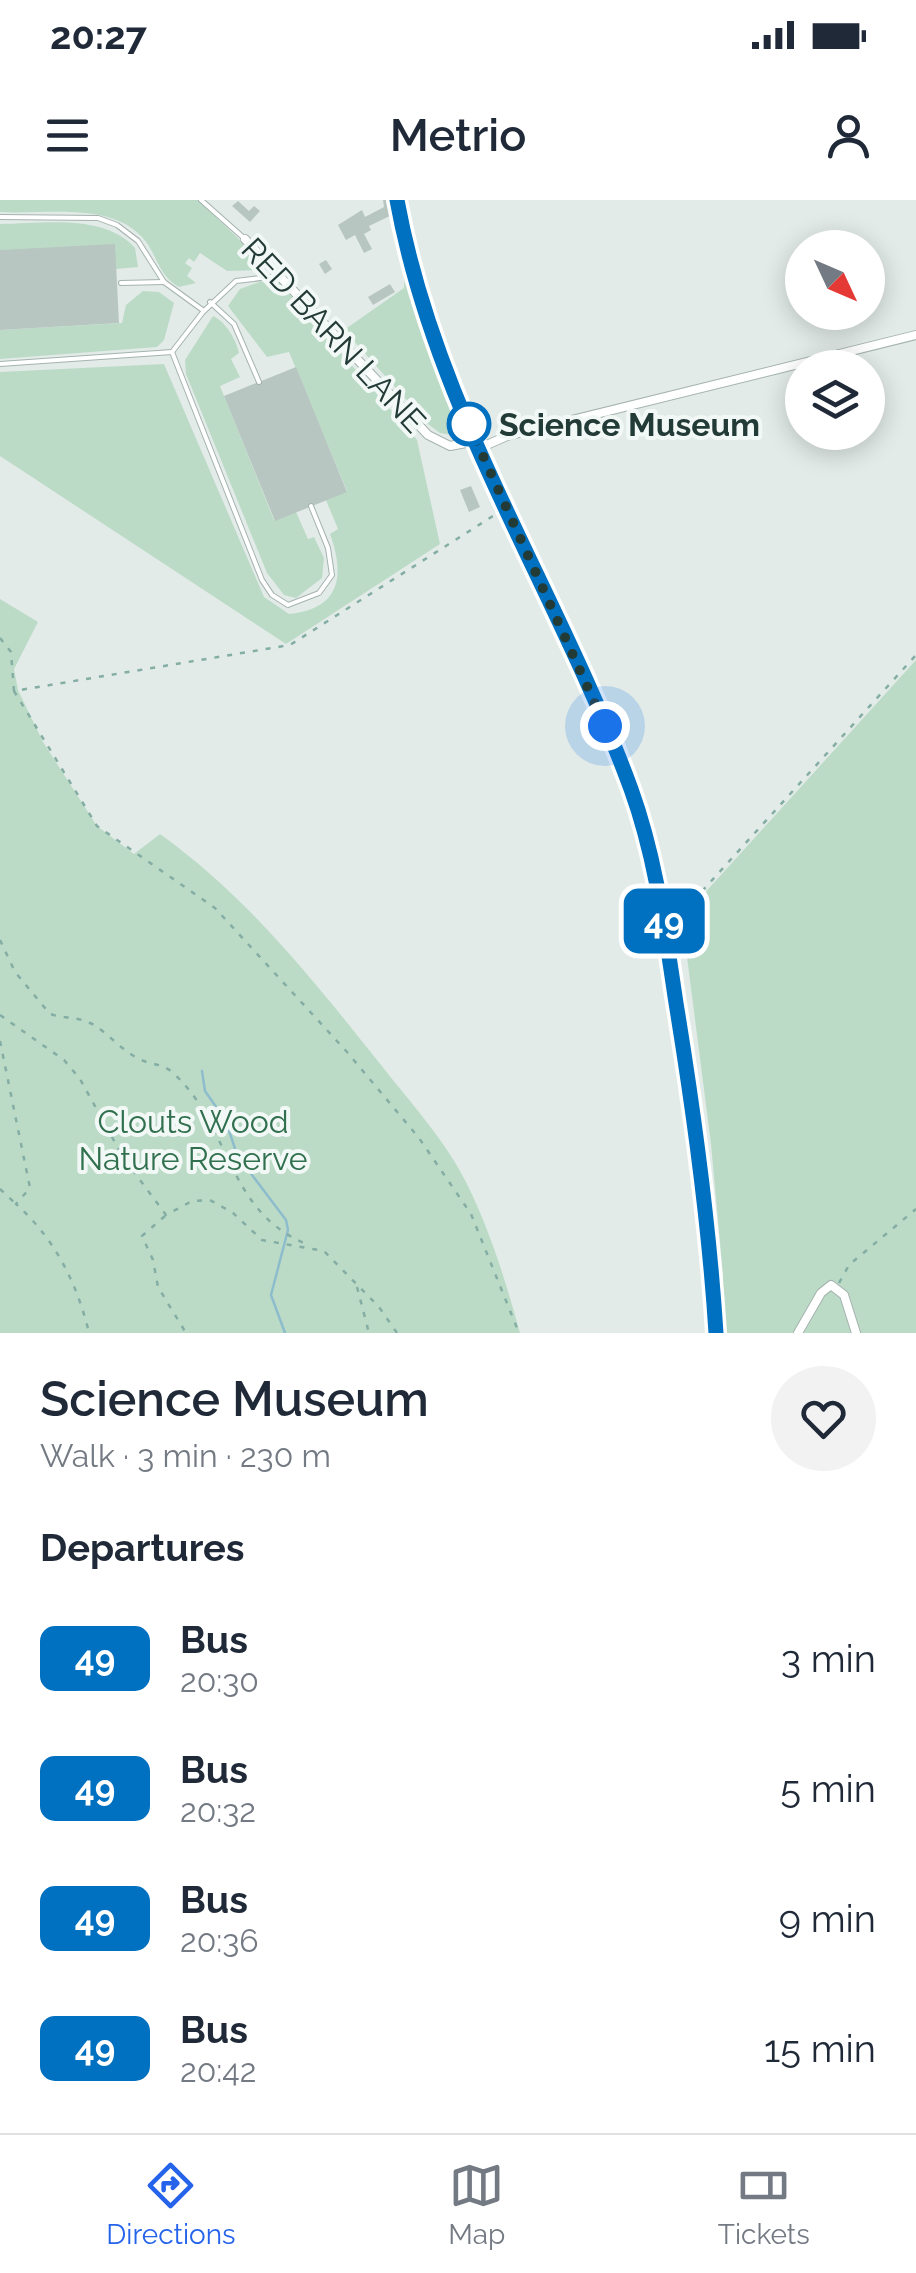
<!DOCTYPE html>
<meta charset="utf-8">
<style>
:root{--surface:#fff;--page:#f2f2f3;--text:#1f2937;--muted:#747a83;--line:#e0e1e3;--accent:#2563eb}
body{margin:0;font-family:Raleway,sans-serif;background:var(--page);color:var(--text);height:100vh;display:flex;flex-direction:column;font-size:38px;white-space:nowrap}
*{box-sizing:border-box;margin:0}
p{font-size:32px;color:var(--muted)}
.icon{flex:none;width:55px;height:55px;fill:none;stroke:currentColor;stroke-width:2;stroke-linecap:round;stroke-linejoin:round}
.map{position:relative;height:1133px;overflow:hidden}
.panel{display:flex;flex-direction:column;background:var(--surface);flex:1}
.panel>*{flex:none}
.badge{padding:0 20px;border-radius:15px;font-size:35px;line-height:65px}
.needle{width:65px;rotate:134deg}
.controls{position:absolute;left:785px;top:30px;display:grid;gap:20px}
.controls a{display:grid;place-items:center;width:100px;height:100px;border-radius:50%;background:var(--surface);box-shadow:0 5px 25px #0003;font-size:50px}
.you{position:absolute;width:50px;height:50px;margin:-25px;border:8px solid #fff;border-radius:50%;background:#1a73e8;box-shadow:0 0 0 15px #1a73e833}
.map>.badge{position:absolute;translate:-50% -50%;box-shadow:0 0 0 5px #fff}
h2{padding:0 40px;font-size:38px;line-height:90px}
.round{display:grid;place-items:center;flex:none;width:105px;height:105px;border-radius:52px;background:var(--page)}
.overview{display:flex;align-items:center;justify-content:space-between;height:170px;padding:0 40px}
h1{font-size:48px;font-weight:600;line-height:75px}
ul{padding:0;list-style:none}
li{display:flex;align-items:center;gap:30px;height:130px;padding:0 40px}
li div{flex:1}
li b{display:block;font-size:38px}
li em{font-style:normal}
li .badge{min-width:110px;font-weight:700;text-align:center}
.status{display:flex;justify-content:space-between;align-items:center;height:70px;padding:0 50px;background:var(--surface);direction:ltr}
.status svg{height:28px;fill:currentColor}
header{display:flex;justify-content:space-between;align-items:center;height:130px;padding:0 40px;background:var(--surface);font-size:45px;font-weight:600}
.tab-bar{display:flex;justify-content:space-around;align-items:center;height:140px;border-top:2px solid var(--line);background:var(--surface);font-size:28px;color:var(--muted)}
.tab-bar a{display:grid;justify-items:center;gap:5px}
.tab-bar .current{color:var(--accent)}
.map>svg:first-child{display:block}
.green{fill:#bcdbc7}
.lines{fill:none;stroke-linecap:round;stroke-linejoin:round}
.stream{stroke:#8dbdcd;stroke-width:2.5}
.building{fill:#b7c6c1}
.service-casing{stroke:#a5b3af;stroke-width:6}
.minor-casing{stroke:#a5b3af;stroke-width:10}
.primary-casing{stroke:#c1c8c7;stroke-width:15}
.path{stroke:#84ada4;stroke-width:2.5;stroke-dasharray:5 8;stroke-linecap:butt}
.service{stroke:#fff;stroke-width:4}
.minor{stroke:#fff;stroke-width:8}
.primary{stroke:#699e95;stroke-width:12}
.line-casing{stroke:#fff;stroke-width:22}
.line{stroke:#0070c0;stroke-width:15}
.walk{stroke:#233b37;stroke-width:10;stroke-dasharray:0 18}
.stop-dot{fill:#fff;stroke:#0070c0;stroke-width:5}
.labels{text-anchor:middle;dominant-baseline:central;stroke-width:8;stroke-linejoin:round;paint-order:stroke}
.street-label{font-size:32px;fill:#233b37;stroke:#f2f8f6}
.stop-label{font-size:32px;font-weight:bold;fill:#233b37;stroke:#f2f8f6;text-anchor:start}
.park-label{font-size:32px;fill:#30704e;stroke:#f2f8f6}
</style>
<div class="status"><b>20:27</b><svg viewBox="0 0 49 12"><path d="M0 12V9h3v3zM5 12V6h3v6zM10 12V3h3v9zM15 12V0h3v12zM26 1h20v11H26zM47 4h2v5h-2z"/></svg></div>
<header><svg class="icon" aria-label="menu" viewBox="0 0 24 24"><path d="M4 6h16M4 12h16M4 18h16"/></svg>Metrio<svg class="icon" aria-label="person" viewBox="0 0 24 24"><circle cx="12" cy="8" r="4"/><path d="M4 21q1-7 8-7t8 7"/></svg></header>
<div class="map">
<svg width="916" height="1133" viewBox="0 0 916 1133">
<rect width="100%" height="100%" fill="#e2ebe8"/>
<!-- green -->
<g class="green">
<path d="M0,0H198L271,70L227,71L200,53L194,62L189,58L185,63L192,68L187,76L196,83L179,87C158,76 157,53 142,37C108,1 46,15 0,12Z"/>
<path d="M0,24C43,24 103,13 135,48L138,67L116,69L0,50Z"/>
<path d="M405,70L425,139L465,231L462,237L440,233L428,224L344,130L404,88Z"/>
<path d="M268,79L280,83L417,240L440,344L286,444L0,256V172L164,164L264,397L289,414C341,409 345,375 330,334L338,329L326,300L347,291L289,152L267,157L228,106L240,89Z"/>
<path d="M143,91L159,92L174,103L164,140L157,147L0,159V130L122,123L126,105Z"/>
<path d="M213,116C226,122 236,139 239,153L231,159L240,177L220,186L274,320L296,312L308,339L314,337L324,358L322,378L296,398L284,395L267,373L186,174L185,160Z"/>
<path d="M0,399L38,422L14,469L18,490L43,542L97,626L134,654L160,634C248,697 314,781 381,865C410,902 445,940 466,982C490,1030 506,1082 520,1133H0Z"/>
<path d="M916,460V1133H721L723,1075L711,944L682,718Z"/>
</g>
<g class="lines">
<!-- stream -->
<path class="stream" d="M202,871L205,891L226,921L237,955L286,1020L288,1030L271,1095L285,1133"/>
</g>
<!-- building -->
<g class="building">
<path d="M383,0H392L394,14L369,26L371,30L364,34L372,49L364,53L355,35L346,40L338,25L362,10L365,17L384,7Z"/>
<path d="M238,1L249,11L254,6L260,11L250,22L232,6Z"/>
<path d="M115,44L119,123L0,130V50Z"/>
<path d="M326,60L332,69L325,74L319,64Z"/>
<path d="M390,84L395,92L373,105L368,97Z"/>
<path d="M296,167L347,292L275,321L224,196Z"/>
<path d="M471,286L480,307L469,312L460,290Z"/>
</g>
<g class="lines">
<defs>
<g id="service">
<path d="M201,0L245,39"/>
<path d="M0,17L98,18L117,25L138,41L164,82L204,111L236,81L278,76"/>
<path d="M121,83L164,82"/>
<path d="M210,102L234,124L259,182"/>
<path d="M172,152L262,380L272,395L288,405L319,393L332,375L328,348L311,306"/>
<path d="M172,152L203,112"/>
<path d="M0,164L172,152"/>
</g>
<g id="minor">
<path d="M245,39L428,235L450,246L477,241"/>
<path d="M480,248L507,236L916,135"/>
<path d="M798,1133L821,1093L831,1085L844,1095L856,1133"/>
</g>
<path id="primary" d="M397,0C433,210 558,391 631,589C656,658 665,730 676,803C694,913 710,1022 716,1133"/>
</defs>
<!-- service casing -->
<use href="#service" class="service-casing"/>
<!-- minor casing -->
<use href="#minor" class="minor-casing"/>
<!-- primary casing -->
<use href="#primary" class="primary-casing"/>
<!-- path -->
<g class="path">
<path d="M0,438L11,452L14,491L290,445L493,316"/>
<path d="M14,491L97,626L215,708L347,852L419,938L471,1014L519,1133"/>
<path d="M676,720L916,455"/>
<path d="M0,740L15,772L50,814C65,819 78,816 94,825C110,835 125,854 144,861C154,865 163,864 172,872C231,924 225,1010 306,1044"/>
<path d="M0,815L64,860L80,879L123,957L166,1015L192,1001L210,1000L233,1013L262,1040L324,1051L379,1107L397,1133"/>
<path d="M0,841L30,988L16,1004C55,1039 77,1083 89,1133"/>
<path d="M0,989L16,1004"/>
<path d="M165,1016L142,1036L153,1060L158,1087L186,1133"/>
<path d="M839,1083L849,1065L916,1009"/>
<path d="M357,1087L369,1133"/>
</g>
<!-- service -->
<use href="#service" class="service"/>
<!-- minor -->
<use href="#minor" class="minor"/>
<!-- primary -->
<use href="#primary" class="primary"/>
</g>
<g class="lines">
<defs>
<path id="line" d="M397,0C435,210 558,390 631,589C656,658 665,730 676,803C694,913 709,1022 716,1133"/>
</defs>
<!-- line casing -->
<use href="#line" class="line-casing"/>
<!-- line -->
<use href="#line" class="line"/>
<!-- walk -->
<path class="walk" d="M469,224L465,216L605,526"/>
</g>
<!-- markers -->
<circle class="stop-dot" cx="469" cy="224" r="20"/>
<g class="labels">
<!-- street labels -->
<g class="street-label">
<text transform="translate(334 135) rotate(47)">RED BARN LANE</text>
</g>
<!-- stop labels -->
<g class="stop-label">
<text x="499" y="224">Science Museum</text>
</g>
<!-- park labels -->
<g class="park-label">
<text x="193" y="921">Clouts Wood<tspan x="193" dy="37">Nature Reserve</tspan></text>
</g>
</g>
</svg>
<div class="controls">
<a><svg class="needle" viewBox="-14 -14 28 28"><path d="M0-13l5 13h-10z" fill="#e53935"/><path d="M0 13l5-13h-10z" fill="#747a83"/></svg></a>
<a><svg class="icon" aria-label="layers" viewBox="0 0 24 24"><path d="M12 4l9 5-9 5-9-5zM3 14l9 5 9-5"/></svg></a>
</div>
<div class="you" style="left:605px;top:526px"></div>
<b class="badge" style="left:664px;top:721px;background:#0070c0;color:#fff">49</b>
</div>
<section class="panel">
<div class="overview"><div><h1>Science Museum</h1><p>Walk · 3 min · 230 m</p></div><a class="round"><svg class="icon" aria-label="heart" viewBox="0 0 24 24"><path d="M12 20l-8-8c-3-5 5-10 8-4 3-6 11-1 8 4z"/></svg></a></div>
<h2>Departures</h2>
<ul>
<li><span class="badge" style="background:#0070c0;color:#fff">49</span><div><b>Bus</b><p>20:30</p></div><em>3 min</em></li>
<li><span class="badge" style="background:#0070c0;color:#fff">49</span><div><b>Bus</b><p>20:32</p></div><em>5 min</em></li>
<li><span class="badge" style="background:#0070c0;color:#fff">49</span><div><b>Bus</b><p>20:36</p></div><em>9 min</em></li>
<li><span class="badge" style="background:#0070c0;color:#fff">49</span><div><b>Bus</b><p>20:42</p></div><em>15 min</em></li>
</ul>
</section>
<nav class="tab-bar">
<a class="current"><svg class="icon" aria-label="directions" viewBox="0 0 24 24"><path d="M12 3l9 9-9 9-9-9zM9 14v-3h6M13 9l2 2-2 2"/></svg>Directions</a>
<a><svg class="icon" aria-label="map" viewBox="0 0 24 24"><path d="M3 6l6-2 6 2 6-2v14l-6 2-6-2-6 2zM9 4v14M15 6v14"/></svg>Map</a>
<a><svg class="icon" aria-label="tickets" viewBox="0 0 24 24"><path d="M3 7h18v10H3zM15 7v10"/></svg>Tickets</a>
</nav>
